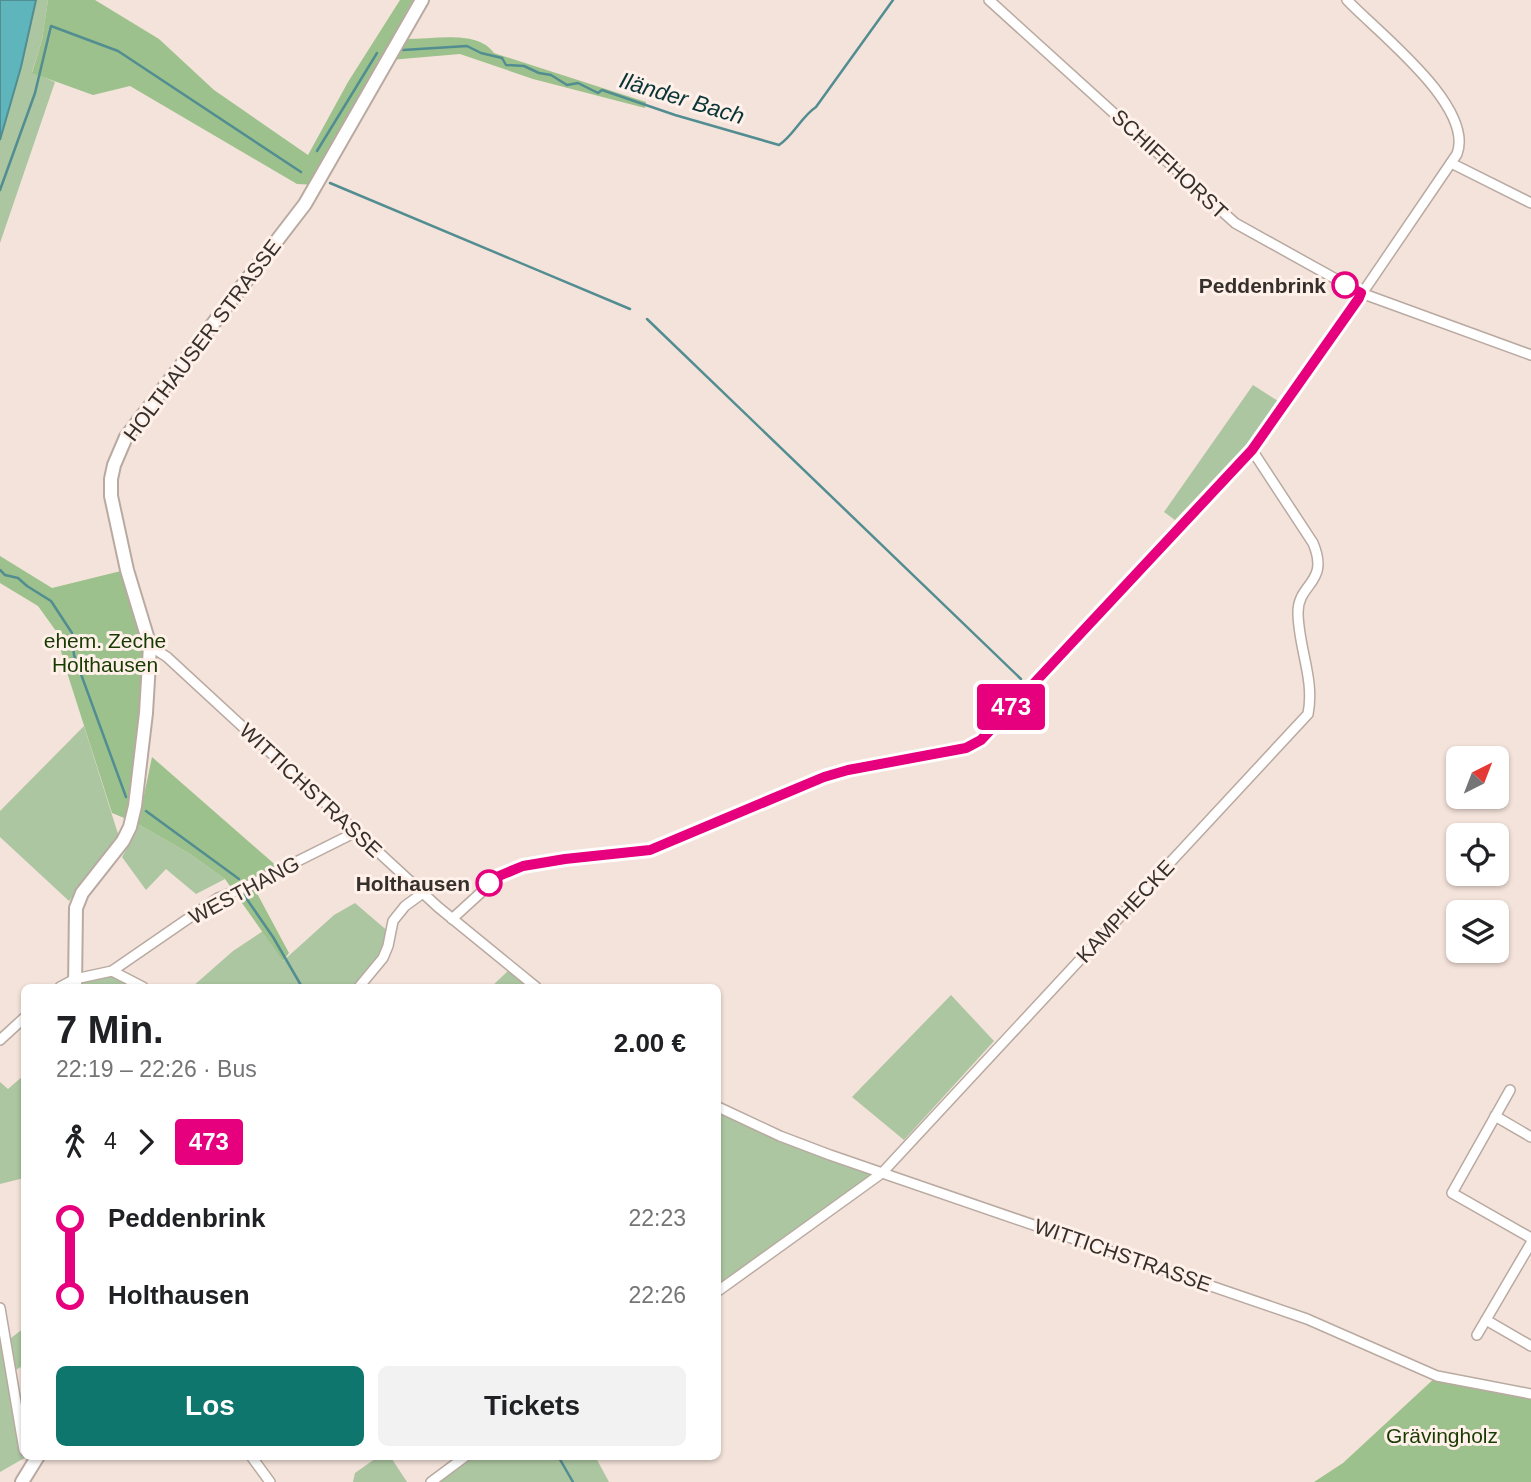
<!DOCTYPE html>
<html lang="de">
<meta charset="utf-8">
<style>
:root{--surface:#fff;--page:#f2f2f2;--text:#202124;--muted:#757577;--accent:#0f766e}
body{margin:0;font-family:Arial,sans-serif;background:var(--page);color:var(--text);height:100vh;display:flex;flex-direction:column;font-size:26px;white-space:nowrap}
*{box-sizing:border-box;margin:0}
p{font-size:23px;color:var(--muted)}
.icon{flex:none;width:38px;height:38px;fill:none;stroke:currentColor;stroke-width:2;stroke-linecap:round;stroke-linejoin:round}
.map{position:relative;flex:1;overflow:hidden}
.details{position:absolute;left:21px;top:984px;width:700px;height:476px;display:flex;flex-direction:column;background:var(--surface);border-radius:10px;box-shadow:0 2px 5px #0004}
.details>*{flex:none}
.badge{padding:0 14px;border-radius:5px;font-size:24px;line-height:46px}
.needle{width:46px;rotate:42deg}
.buttons{position:absolute;left:1446px;top:746px;display:grid;gap:14px}
.buttons a{display:grid;place-items:center;width:63px;height:63px;border-radius:10px;background:var(--surface);box-shadow:0 2px 5px #0004;font-size:35px}
.map>.badge{position:absolute;translate:-50% -50%;box-shadow:0 0 0 4px #fff}
.legs{display:flex;align-items:center;gap:10px;height:77px;padding:0 35px;font-size:23px}
.legs p{margin-inline-start:auto}
.headline{display:flex;align-items:center;justify-content:space-between;height:119px;padding:0 35px}
h1{font-size:38px;font-weight:600;line-height:52px}
.button{display:flex;gap:14px;margin-top:auto;padding:14px 35px}
.button a{flex:1;height:80px;border-radius:10px;background:var(--accent);color:#fff;font-size:28px;font-weight:600;line-height:80px;text-align:center}
.button a+a{background:var(--page);color:var(--text)}
ul{padding:0 35px;list-style:none}
li{display:flex;align-items:center;gap:24px;height:77px;font-size:26px}
li i{display:grid;place-items:center;width:10px;height:100%;margin:0 9px;background:currentColor}
li i::after{content:'';width:18px;height:18px;margin:-9px;border:5px solid;border-radius:50%;background:var(--surface)}
li p{margin-inline-start:auto}
li:first-child i{background:linear-gradient(#0000 50%,currentColor 0)}
li:last-child i{background:linear-gradient(currentColor 50%,#0000 0)}
.map>svg:first-child{display:block}
.green{fill:#acc6a1}
.forest{fill:#9cc18c}
.water{fill:#5eb5bc;stroke:#528d91;stroke-width:2}
.lines{fill:none;stroke-linecap:round;stroke-linejoin:round}
.stream{stroke:#528d91;stroke-width:2.5}
.street-casing{stroke:#b9aaa1;stroke-width:12}
.secondary-casing{stroke:#b9aaa1;stroke-width:16}
.street{stroke:#fff;stroke-width:9}
.secondary{stroke:#fff;stroke-width:12}
.line-1-casing{stroke:#fff;stroke-width:16}
.line-1{stroke:#e6007e;stroke-width:10}
.stop-1-dot{fill:#fff;stroke:#e6007e;stroke-width:3.5}
.labels{text-anchor:middle;dominant-baseline:central;stroke-width:6;stroke-linejoin:round;paint-order:stroke}
.street-label{font-size:21px;fill:#36302c;stroke:#fff1ea}
.stop-label{font-size:21px;font-weight:bold;fill:#36302c;stroke:#fff1ea;text-anchor:end}
.park-label{font-size:21px;fill:#183b02;stroke:#fff1ea}
.water-label{font-size:23px;font-style:italic;fill:#0a3538;stroke:#fff1ea}
</style>
<div class="map">
<svg width="1531" height="1482" viewBox="0 0 1531 1482">
<rect width="100%" height="100%" fill="#f4e3da"/>
<!-- green -->
<g class="green">
<path d="M36,0H48L42,40L32,72L55,82L0,243V140L21,67Z"/>
<path d="M1253,385L1278,401L1251,440L1175,520L1164,512Z"/>
<path d="M84,726L119,837L69,901L0,837V811Z"/>
<path d="M138,824L190,854L225,879L196,894L166,869L146,890L122,857L136,832Z"/>
<path d="M355,903L390,933L388,946L359,987H192L233,951L263,931L283,961L334,915Z"/>
<path d="M511,968L536,987H491Z"/>
<path d="M112,971L143,987H60Z"/>
<path d="M951,995L994,1041L904,1140L852,1097Z"/>
<path d="M24,1075V1178L0,1184V1082L8,1089Z"/>
<path d="M718,1107L882,1173L718,1291Z"/>
<path d="M0,1308L7,1341L24,1328V1365L11,1373L24,1456H28L0,1472Z"/>
<path d="M379,1456H390L407,1482H353L355,1473Z"/>
<path d="M466,1456H595L609,1482H431Z"/>
</g>
<!-- forest -->
<g class="forest">
<path d="M48,0H95L159,39L214,90L308,155L348,82L400,0H413L392,38C421,43 475,26 494,53L646,102L645,108L533,79L460,54L378,61L317,185L297,184L130,86L93,95L32,73L42,40Z"/>
<path d="M0,556L52,588L125,570L148,647L129,820L112,813L64,663L56,631L38,606L0,583Z"/>
<path d="M152,757L279,868L252,884L289,953L283,961L225,879L190,854L138,824Z"/>
<path d="M1437,1376L1531,1396V1482H1314L1343,1463Z"/>
</g>
<!-- water -->
<path class="water" d="M0,0H36L21,67L0,140Z"/>
<g class="lines">
<!-- stream -->
<g class="stream">
<path d="M403,50L467,46L481,53L502,58L506,65L524,66L539,73L551,75L567,85L578,83L598,93L602,90L675,115L779,145C794,135 801,117 816,107L893,0"/>
<path d="M317,151L377,53"/>
<path d="M330,183L630,309"/>
<path d="M0,190L35,93L51,26L118,51L301,172"/>
<path d="M647,319L1021,679"/>
<path d="M0,570L5,575L18,578L27,586L51,601L72,633L74,655L126,797"/>
<path d="M146,811L239,879"/>
<path d="M244,895L273,937L302,987"/>
<path d="M558,1456L573,1482"/>
</g>
<defs>
<g id="street">
<path d="M989,0L1235,223L1361,293L1531,355"/>
<path d="M1451,163L1531,203"/>
<path d="M150,646L167,657L438,907L536,987"/>
<path d="M452,919L499,876L523,866L565,859L650,851L824,777L847,770L966,748L981,740L988,733L1252,450L1344,320L1457,154C1475,106 1376,31 1347,0"/>
<path d="M112,971L143,987"/>
<path d="M60,987L75,979L112,971L218,898L252,884L356,832"/>
<path d="M359,987L383,958L388,946L393,921L405,906L423,893"/>
<path d="M0,1040L24,1018"/>
<path d="M1510,1090L1452,1193L1531,1238"/>
<path d="M718,1107L780,1136L830,1155L1307,1319L1437,1376L1531,1394"/>
<path d="M1495,1116L1531,1137"/>
<path d="M718,1291L882,1173L1308,714C1315,679 1298,647 1298,612C1298,583 1330,583 1313,543L1252,450"/>
<path d="M0,1308L24,1450"/>
<path d="M1486,1320L1531,1346"/>
<path d="M1477,1335L1531,1243"/>
<path d="M251,1456L270,1482"/>
<path d="M431,1482L466,1456"/>
</g>
<g id="secondary">
<path d="M75,987L76,908L82,893L123,841L130,827L135,806L146,713L150,646L127,570L111,496V479L114,465L126,437L305,204L422,0"/>
<path d="M22,1482L38,1456"/>
</g>
</defs>
<!-- street casing -->
<use href="#street" class="street-casing"/>
<!-- secondary casing -->
<use href="#secondary" class="secondary-casing"/>
<!-- street -->
<use href="#street" class="street"/>
<!-- secondary -->
<use href="#secondary" class="secondary"/>
</g>
<g class="lines">
<defs>
<path id="line-1" d="M489,883L499,876L523,866L565,859L650,850L824,777L848,770L966,748L981,740L1252,450L1359,298L1361,293L1345,285"/>
</defs>
<!-- line-1 casing -->
<use href="#line-1" class="line-1-casing"/>
<!-- line-1 -->
<use href="#line-1" class="line-1"/>
</g>
<!-- markers -->
<g class="stop-1-dot">
<circle cx="1345" cy="285" r="12"/>
<circle cx="489" cy="883" r="12"/>
</g>
<g class="labels">
<!-- street labels -->
<g class="street-label">
<text transform="translate(1170 164) rotate(43)">SCHIFFHORST</text>
<text transform="translate(202 340) rotate(-53)">HOLTHAUSER STRASSE</text>
<text transform="translate(311 790) rotate(43)">WITTICHSTRASSE</text>
<text transform="translate(244 890) rotate(-28)">WESTHANG</text>
<text transform="translate(1125 911) rotate(-47)">KAMPHECKE</text>
<text transform="translate(1123 1255) rotate(19)">WITTICHSTRASSE</text>
</g>
<!-- stop labels -->
<g class="stop-label">
<text x="1326" y="285">Peddenbrink</text>
<text x="470" y="883">Holthausen</text>
</g>
<!-- park labels -->
<g class="park-label">
<text x="105" y="640">ehem. Zeche<tspan x="105" dy="24">Holthausen</tspan></text>
<text x="1442" y="1435">Grävingholz</text>
</g>
<!-- water labels -->
<g class="water-label">
<text transform="translate(682 98) rotate(17)">Iländer Bach</text>
</g>
</g>
</svg>
<div class="buttons">
<a><svg class="needle" viewBox="-14 -14 28 28"><path d="M0-13l5 13h-10z" fill="#e53935"/><path d="M0 13l5-13h-10z" fill="#757577"/></svg></a>
<a><svg class="icon" aria-label="locate" viewBox="0 0 24 24"><circle cx="12" cy="12" r="6"/><path d="M12 2v4M12 18v4M2 12h4M18 12h4"/></svg></a>
<a><svg class="icon" aria-label="layers" viewBox="0 0 24 24"><path d="M12 4l9 5-9 5-9-5zM3 14l9 5 9-5"/></svg></a>
</div>
<b class="badge" style="left:1011px;top:707px;background:#e6007e;color:#fff">473</b>
<section class="details">
<div class="headline"><div><h1>7 Min.</h1><p>22:19 – 22:26 · Bus</p></div><b>2.00 €</b></div>
<div class="legs"><svg class="icon" aria-label="walk" viewBox="0 0 24 24"><circle cx="13" cy="4" r="2"/><path d="M13 8l-2 6 4 7M11 14l-3 7M7 12l3-4h3l4 4"/></svg>4<svg class="icon" aria-label="forward" viewBox="0 0 24 24"><path d="M9 5l7 7-7 7"/></svg><b class="badge" style="background:#e6007e;color:#fff">473</b></div>
<ul>
<li><i style="color:#e6007e"></i><b>Peddenbrink</b><p>22:23</p></li>
<li><i style="color:#e6007e"></i><b>Holthausen</b><p>22:26</p></li>
</ul>
<div class="button"><a>Los</a><a>Tickets</a></div>
</section>
</div>
